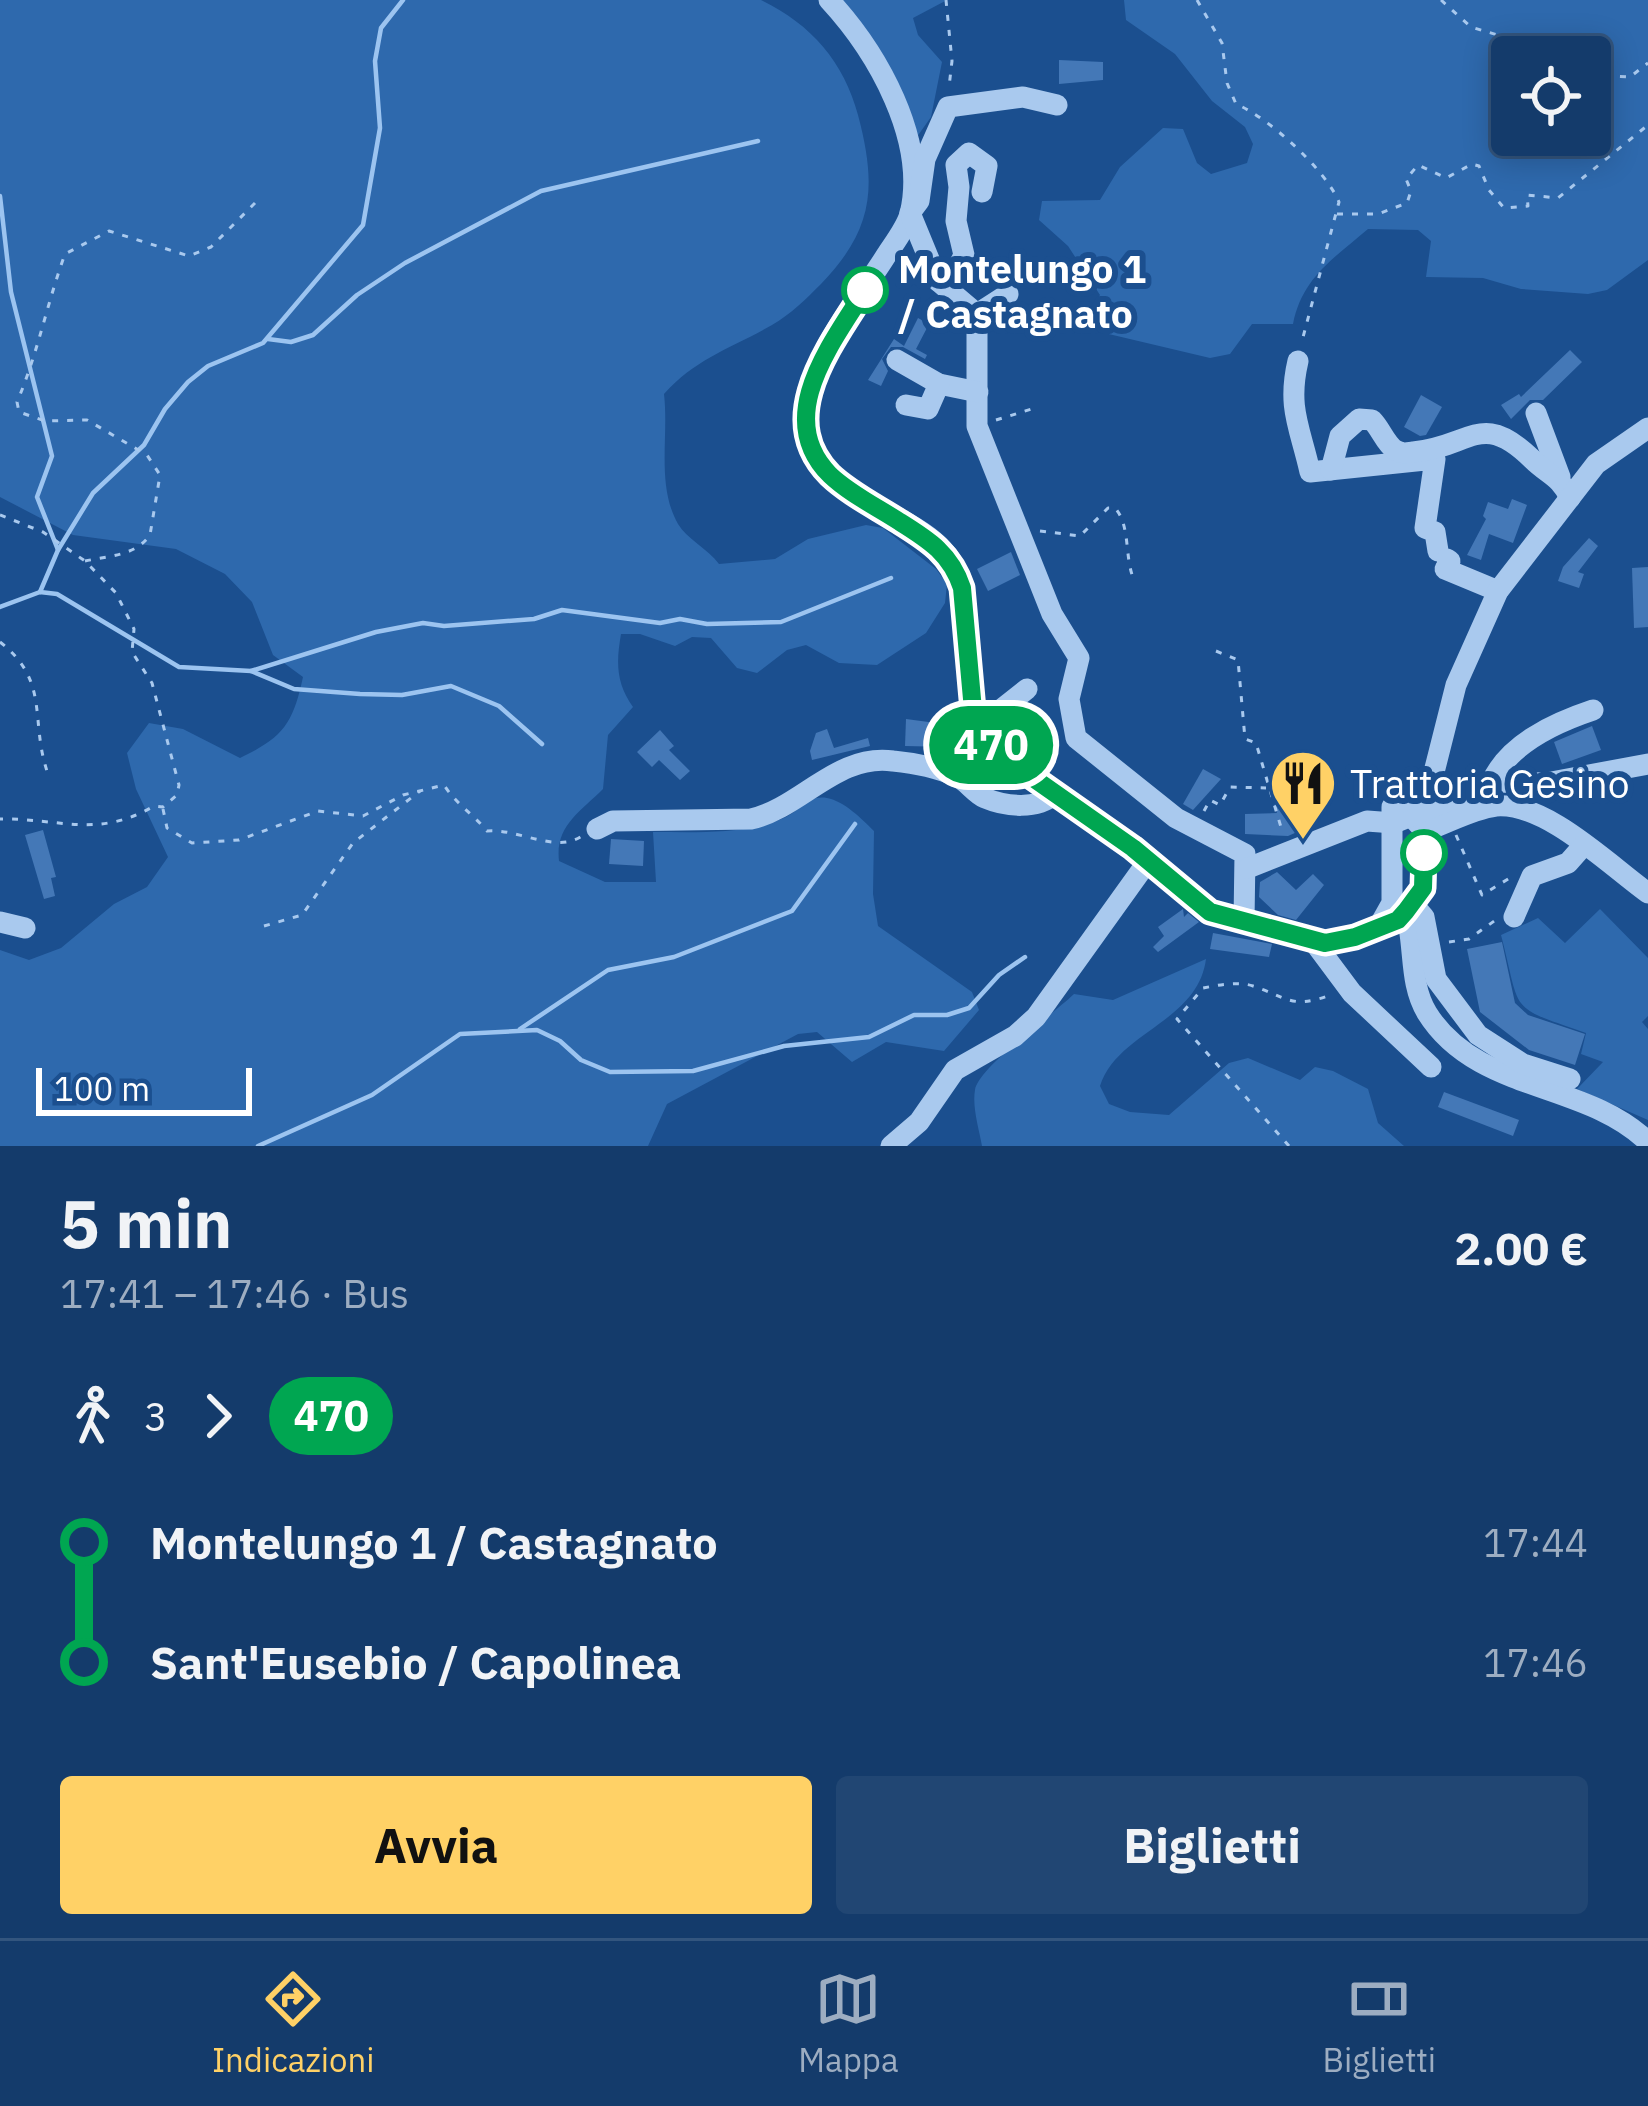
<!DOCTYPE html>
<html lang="it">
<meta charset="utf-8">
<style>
:root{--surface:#143b6b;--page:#214673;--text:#f1f3f6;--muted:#9dadc1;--line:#33557e;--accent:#ffd166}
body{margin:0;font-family:"IBM Plex Sans",sans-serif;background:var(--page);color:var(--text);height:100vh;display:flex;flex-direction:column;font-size:45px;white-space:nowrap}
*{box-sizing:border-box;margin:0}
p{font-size:39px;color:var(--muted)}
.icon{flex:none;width:66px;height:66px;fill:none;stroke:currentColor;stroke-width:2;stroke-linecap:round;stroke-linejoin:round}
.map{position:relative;height:1146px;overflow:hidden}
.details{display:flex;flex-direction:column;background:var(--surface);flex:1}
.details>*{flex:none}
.badge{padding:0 24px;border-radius:39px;font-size:42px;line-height:78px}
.buttons{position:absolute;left:1491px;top:36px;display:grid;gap:24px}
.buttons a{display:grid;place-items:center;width:120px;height:120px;border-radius:12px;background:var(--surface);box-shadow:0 6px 30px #0003,0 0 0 3px var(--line);font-size:60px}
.scale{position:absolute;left:36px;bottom:30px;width:216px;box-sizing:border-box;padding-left:12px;border:6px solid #fff;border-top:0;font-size:33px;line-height:42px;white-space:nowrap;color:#fff;-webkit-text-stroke:9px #1b4f8f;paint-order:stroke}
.map>.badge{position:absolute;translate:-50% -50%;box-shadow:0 0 0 6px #fff}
.legs{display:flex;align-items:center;gap:18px;height:132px;padding:0 60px;font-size:39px}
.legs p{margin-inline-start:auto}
.summary{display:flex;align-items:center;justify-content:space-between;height:204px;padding:0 60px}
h1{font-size:66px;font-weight:700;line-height:90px}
.button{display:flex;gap:24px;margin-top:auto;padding:24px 60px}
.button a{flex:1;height:138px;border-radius:12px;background:var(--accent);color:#111;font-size:48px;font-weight:700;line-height:138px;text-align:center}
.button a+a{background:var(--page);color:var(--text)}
ul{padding:0 60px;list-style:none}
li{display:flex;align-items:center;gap:42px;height:120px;font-size:45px}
li i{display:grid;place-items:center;width:18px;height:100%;margin:0 15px;background:currentColor}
li i::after{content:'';width:30px;height:30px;margin:-15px;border:9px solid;border-radius:50%;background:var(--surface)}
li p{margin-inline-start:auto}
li:first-child i{background:linear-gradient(#0000 50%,currentColor 0)}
li:last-child i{background:linear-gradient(currentColor 50%,#0000 0)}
.tab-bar{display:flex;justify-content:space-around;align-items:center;height:168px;border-top:3px solid var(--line);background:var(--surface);font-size:33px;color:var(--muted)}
.tab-bar a{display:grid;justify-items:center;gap:6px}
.tab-bar .on{color:var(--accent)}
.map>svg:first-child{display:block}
.green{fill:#2e69ad;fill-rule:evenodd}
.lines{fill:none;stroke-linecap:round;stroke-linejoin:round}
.stream{stroke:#9cc4f0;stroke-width:4.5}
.building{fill:#4478b7}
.path{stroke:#a9c9ee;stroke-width:3;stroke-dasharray:6 9;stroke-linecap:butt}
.minor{stroke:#a9c9ee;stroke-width:21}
.line-1-casing{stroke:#fff;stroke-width:27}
.line-1{stroke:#00a651;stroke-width:18}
.stop-1-dot{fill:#fff;stroke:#00a651;stroke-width:6}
.labels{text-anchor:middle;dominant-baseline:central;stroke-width:12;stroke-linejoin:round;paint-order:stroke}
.stop-label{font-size:39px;font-weight:bold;fill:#fff;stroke:#1b4f8f;text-anchor:start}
.poi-label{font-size:39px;fill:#fff;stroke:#1b4f8f;text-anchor:start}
</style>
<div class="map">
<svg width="1648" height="1146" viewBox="0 0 1648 1146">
<rect width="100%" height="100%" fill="#1b4f8f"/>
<!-- green -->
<g class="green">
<path d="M0,0H761C811,24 844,62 858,115C877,187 874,229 821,284C806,299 791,314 772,325C732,348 696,358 664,394C669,437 656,485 678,524C687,539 708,549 719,564L775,559L808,539L866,525L883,528L936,569L947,584L945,603L926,633L877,665L839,663L806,645L787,650L757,673L737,668L711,638L692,637L675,646L640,634H621C616,663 616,683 633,707L608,735L603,789C580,812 555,826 559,861L605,882H656L653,832C696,832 746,835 786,817C802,809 807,795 827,798C844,801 862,819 874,831L873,894L878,926L972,992L979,1010L944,1051L886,1042L852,1062L817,1032L798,1034L667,1104L648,1146H0V950L29,960L61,948L114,904L147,887L168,857L136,789L127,753L149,723L183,729L240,758C284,737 293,723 303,677L273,655L252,602L225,574L176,549L73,535L0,497Z"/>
<path d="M840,0H947L913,18L918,35L942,62L931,117L914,141C904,84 875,44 840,0Z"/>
<path d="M1124,0H1648V260L1607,290L1588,294L1521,289L1483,278L1426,277L1431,241L1418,230L1368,229C1333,259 1302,278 1293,324H1252L1230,354L1210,358L1096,331L1090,312L1100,295L1068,246L1039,220L1042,201L1100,200L1120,167L1163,128L1183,129L1197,163L1211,174L1247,163L1253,144L1245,127L1212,101L1175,54L1126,20ZM1512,57H1590V135H1512Z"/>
<path d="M1600,909L1648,958V1016L1642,1022L1648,1029V1120L1577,1089L1603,1062L1581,1054L1586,1033C1506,1005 1522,1015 1501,935L1538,918L1565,943Z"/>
<path d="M1206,959C1198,1022 1117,1032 1100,1086L1109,1104L1130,1112L1169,1115L1229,1063L1248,1058L1300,1080L1315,1067L1333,1071L1368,1089L1378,1123L1404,1146H982C979,1129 972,1107 975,1090C978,1068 1052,1015 1074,994L1113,1000Z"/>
</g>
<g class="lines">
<!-- stream -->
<g class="stream">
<path d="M0,196L11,292L52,456L37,497L58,550"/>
<path d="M268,339L291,342L313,335L357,295L405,263L541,191L758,141"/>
<path d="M40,592L58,550L93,493L144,445L165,409L188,382L208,366L263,343L363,225L380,128L375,61L381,28L403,0"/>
<path d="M0,607L40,592L57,594L179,667L251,671L294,689L360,694L402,695L451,686L499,706L542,744"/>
<path d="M251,671L376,632L423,623L444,626L534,619L562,610L660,623L680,619L707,624L781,622L891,578"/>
<path d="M520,1029L608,970L674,957L792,911L855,824"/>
<path d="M258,1146L372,1095L460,1034L537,1030L560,1041L581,1060L610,1072L693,1071L784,1046L869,1037L914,1015H947L969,1008L999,975L1025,957"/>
</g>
</g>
<!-- building -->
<g class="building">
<path d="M1059,60L1103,62V80L1059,84Z"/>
<path d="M918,318L929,324L916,349L927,355L925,359L903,347H891L882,359L888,371L881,386L868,380L894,339L904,346Z"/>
<path d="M1570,350L1582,362L1543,400H1530L1511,419L1501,405L1519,394L1521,397Z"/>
<path d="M1421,395L1442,407L1426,435L1420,436L1404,427Z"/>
<path d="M1512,499L1527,505L1513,543L1489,534L1481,560L1467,555L1486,519L1483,516L1488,502L1508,509Z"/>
<path d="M1589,538L1598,546L1578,572L1584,574L1579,588L1558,581L1563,567Z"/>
<path d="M1011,552L1020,575L988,591L977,569Z"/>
<path d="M1648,567V627L1634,628L1632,568Z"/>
<path d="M906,719L951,725L949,747L905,746Z"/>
<path d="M1592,726L1601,750L1562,764L1554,742Z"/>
<path d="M827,729L834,748L868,738L870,746L812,760L810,751L816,733Z"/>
<path d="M660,730L674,746L669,750L690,771L680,780L659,760L652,767L637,752Z"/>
<path d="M1203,769L1221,779L1193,810L1183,804Z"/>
<path d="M1297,795L1311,826L1288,836L1245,834V814L1277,813L1274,805Z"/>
<path d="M43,830L56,877L51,878L55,896L44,899L25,835Z"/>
<path d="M611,839L644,841L643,866L609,864Z"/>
<path d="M1277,872L1296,890L1313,874L1324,885L1296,920L1278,915L1259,897L1260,882Z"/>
<path d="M1183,909L1184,917L1188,913L1199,922L1158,952L1153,947L1164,936L1158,927Z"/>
<path d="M1213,933L1272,944L1269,957L1210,949Z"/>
<path d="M1502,942L1515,1003L1528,1015L1585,1034L1575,1065L1529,1050L1480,1012L1467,949Z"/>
<path d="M1444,1092L1519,1120L1513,1136L1438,1107Z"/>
</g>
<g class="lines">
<!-- path -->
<g class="path">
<path d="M946,0L952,61L949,87"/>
<path d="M1197,0L1222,43L1227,83L1236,104C1269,118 1325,169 1339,202L1302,341"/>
<path d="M1441,0L1471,27L1544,49L1555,57"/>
<path d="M1590,75L1630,77L1648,63"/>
<path d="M1337,214H1378L1407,203L1411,191L1406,179L1418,165L1446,178L1472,164L1479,166L1489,190L1504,208L1528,206L1527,195L1558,198L1648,125"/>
<path d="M996,420L1035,408"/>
<path d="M0,515L43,532L85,561L116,593L134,629L132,652L152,683L179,785L177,795L163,807L154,806C98,839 59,818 0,819"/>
<path d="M1040,531L1080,536L1108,508H1115C1131,526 1124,557 1134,580"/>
<path d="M85,561C109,556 135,556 150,535L160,475L147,455L87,420L45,421L19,412L17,402C38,353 47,303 65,254L109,231L189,256L211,247L256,202"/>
<path d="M0,642C51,682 29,720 48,774"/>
<path d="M1216,651L1238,660L1245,739L1256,743L1283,834"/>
<path d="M163,809L167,828L192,843L239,840L318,811L363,816L403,795L444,785C456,804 473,814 487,831C517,828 556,854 582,836"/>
<path d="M1204,811L1210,800L1220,805L1230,787L1266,788"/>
<path d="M1456,835L1482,895L1513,876"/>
<path d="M264,926L302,915L353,843L420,791"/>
<path d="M1449,942L1469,939L1497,919"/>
<path d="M1289,1146L1177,1019L1203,988C1219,985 1238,981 1253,986C1287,997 1290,1009 1328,996"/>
</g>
<!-- minor -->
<g class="minor">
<path d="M829,0C877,52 928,140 910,214C906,228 895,242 887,254C857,303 794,372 808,433C827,510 931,509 957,572C981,632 952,703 999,754L1133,848L1210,912L1325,943L1367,934L1406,911L1423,888L1425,831L1410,815"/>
<path d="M1057,105L1023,97L948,107L925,159L919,201L910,213L938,281L977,314V426L1052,614L1079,658L1069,699L1076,738L1176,818L1245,854L1244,921"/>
<path d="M938,281L958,267L964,255L956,221L959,187L956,165L969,153L987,166L982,192"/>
<path d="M977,314L1008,294"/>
<path d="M897,360L939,384L978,392"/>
<path d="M1298,361C1287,408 1300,427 1310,472L1435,459L1425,528L1435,532L1438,551"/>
<path d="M906,405L928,409L939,384"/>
<path d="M1536,413L1560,477"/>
<path d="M1331,470L1340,436L1359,419L1372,420C1381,429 1385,443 1395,450C1403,454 1405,453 1413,452C1471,447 1481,409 1532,459C1548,475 1560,476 1570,498"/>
<path d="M1447,559L1450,561L1445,569L1498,591"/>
<path d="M1014,765L1003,708L1027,689"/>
<path d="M1491,783C1508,744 1554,723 1593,710"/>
<path d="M597,829L613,821L751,819C801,808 837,753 893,761C913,763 938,768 956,776C967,781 974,793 985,798C1006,807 1037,810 1055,794"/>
<path d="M1425,831C1448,823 1472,809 1496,806C1546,802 1609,865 1648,893"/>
<path d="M1248,868L1367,821L1394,823L1495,782L1546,783L1648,764"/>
<path d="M1403,906C1417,940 1407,980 1427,1013C1477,1093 1586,1081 1648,1142"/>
<path d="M1406,911L1418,910L1424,917L1436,979L1478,1035L1523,1064L1570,1079"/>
<path d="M1514,917L1532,876L1568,863L1583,846"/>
<path d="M0,922L25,928"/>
<path d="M1378,928L1392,903V807L1430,788L1456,685L1498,591L1596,464L1648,428"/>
<path d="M1311,938L1352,993L1431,1067"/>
<path d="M891,1146L919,1122L955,1070L1015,1036L1036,1017L1148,861"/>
</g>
</g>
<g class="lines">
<defs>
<path id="line-1" d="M865,290C833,342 772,417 830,475C850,494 877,507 900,522C929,540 951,554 962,588L973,710L986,740L999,754L1133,848L1210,912L1325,943L1355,937L1398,920L1406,911L1423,888L1424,853"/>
</defs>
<!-- line-1 casing -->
<use href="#line-1" class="line-1-casing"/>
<!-- line-1 -->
<use href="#line-1" class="line-1"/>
</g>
<!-- icons -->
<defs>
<symbol id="restaurant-pin" viewBox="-11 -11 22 30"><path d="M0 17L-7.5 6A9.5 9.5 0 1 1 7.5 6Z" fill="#ffd166" stroke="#1b4f8f"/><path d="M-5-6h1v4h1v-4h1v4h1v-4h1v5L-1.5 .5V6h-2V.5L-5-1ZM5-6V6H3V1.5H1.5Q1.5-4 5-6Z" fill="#111"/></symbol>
</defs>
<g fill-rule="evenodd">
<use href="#restaurant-pin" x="1265" y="745" width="76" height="104"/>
</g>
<!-- markers -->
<g class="stop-1-dot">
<circle cx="865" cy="290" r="21"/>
<circle cx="1424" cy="853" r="21"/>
</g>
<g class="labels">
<!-- stop labels -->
<g class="stop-label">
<text x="898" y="268">Montelungo 1<tspan x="898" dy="45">/ Castagnato</tspan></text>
</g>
<!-- poi labels -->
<g class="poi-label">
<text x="1350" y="783">Trattoria Gesino</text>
</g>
</g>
</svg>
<div class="buttons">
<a><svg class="icon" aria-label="locate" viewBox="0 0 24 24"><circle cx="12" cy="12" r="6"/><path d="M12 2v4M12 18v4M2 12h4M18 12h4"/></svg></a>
</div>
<div class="scale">100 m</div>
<b class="badge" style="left:991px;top:745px;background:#00a651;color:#fff">470</b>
</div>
<section class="details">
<div class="summary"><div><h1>5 min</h1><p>17:41 – 17:46 · Bus</p></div><b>2.00 €</b></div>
<div class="legs"><svg class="icon" aria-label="walk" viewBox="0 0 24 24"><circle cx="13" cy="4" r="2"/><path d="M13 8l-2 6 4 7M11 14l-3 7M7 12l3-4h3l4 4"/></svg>3<svg class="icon" aria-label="forward" viewBox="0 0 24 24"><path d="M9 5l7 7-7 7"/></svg><b class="badge" style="background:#00a651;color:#fff">470</b></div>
<ul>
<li><i style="color:#00a651"></i><b>Montelungo 1 / Castagnato</b><p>17:44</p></li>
<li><i style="color:#00a651"></i><b>Sant'Eusebio / Capolinea</b><p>17:46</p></li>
</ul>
<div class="button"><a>Avvia</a><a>Biglietti</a></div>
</section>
<nav class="tab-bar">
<a class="on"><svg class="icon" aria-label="directions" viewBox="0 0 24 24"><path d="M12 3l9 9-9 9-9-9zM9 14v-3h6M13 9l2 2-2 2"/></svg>Indicazioni</a>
<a><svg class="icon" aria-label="map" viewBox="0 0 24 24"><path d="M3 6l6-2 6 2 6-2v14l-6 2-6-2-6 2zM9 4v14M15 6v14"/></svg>Mappa</a>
<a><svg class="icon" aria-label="tickets" viewBox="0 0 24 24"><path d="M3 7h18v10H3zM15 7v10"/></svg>Biglietti</a>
</nav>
